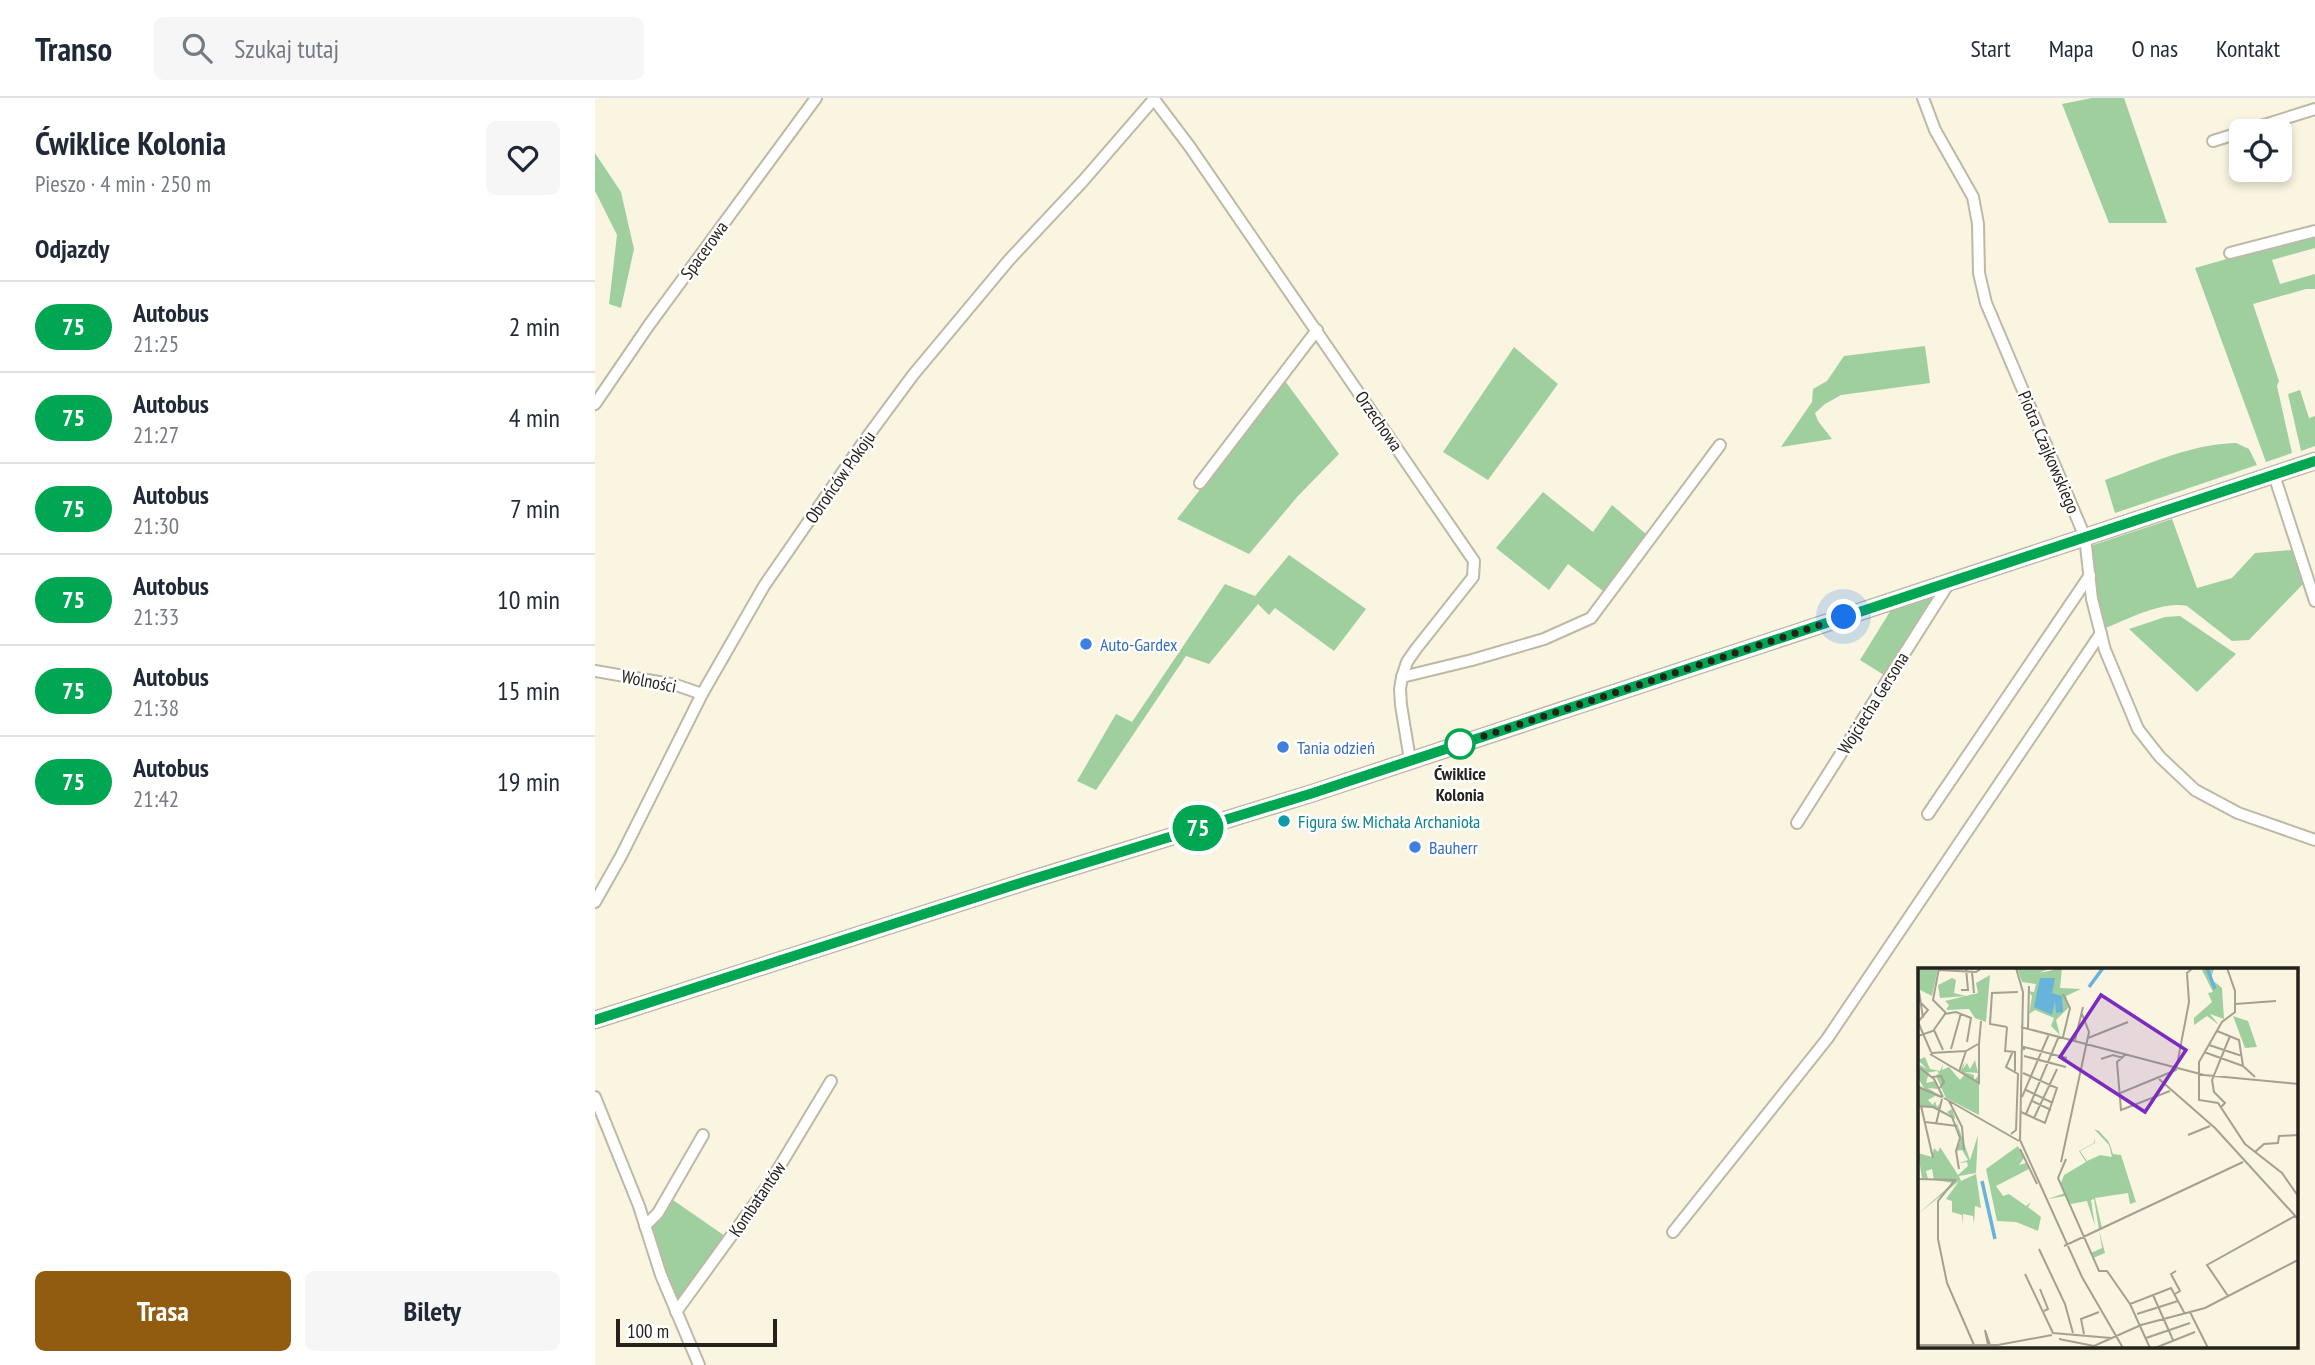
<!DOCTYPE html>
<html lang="pl">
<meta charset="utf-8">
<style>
:root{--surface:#fff;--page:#f6f6f7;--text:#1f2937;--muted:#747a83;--line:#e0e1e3;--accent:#915b10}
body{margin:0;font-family:"PT Sans Narrow",sans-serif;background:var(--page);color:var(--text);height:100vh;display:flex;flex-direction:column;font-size:26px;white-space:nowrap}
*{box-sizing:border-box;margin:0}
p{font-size:23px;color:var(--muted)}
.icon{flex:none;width:38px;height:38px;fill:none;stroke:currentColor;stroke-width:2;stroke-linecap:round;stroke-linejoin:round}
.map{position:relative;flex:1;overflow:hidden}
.panel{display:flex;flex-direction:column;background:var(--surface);width:595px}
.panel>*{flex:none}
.badge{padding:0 14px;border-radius:23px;font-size:24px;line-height:46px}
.buttons{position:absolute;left:1634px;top:21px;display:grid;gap:14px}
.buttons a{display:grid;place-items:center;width:63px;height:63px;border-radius:10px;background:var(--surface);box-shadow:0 4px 10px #0003;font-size:35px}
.scale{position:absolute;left:21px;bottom:18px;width:161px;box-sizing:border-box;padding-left:7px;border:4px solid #24221b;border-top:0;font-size:19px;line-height:24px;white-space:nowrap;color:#24221b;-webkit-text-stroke:5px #fff;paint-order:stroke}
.you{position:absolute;width:35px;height:35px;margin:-18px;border:5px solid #fff;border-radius:50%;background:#1a73e8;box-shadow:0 0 0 10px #1a73e833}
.map>.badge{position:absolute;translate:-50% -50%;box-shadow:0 0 0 4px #fff}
h2{padding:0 35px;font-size:26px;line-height:63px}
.round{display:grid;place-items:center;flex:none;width:74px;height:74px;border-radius:10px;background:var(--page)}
.head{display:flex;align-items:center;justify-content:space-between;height:119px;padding:0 35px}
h1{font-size:33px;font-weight:700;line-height:52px}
.primary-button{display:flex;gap:14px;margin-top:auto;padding:14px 35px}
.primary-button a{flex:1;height:80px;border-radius:10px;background:var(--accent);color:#fff;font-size:28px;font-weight:700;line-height:80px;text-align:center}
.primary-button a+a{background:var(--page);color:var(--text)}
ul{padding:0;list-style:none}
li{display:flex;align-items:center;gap:21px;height:91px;padding:0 35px;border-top:2px solid var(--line)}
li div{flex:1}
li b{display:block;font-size:26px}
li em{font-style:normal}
li .badge{min-width:77px;font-weight:700;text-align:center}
header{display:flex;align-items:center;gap:42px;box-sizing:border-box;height:98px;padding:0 35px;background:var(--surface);border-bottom:2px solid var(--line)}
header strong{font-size:33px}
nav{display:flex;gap:38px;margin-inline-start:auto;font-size:24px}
.search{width:490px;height:63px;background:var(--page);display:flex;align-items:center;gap:18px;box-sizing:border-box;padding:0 24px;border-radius:10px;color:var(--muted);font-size:26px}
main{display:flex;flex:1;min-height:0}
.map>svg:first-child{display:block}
.green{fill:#a0cf9f}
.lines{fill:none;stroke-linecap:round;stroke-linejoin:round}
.street-casing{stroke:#bdb9a5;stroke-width:14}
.secondary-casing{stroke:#bdb9a5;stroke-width:19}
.street{stroke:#fff;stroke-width:10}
.secondary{stroke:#fff;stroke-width:16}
.line-casing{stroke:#fff;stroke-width:16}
.line{stroke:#00a651;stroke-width:10}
.walk{stroke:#24221b;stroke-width:7;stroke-dasharray:0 12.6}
.shop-dot{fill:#3f7fe0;stroke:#fff;stroke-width:2.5}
.stop-dot{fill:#fff;stroke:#00a651;stroke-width:3.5}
.culture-dot{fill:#0f9aa8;stroke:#fff;stroke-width:2.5}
.labels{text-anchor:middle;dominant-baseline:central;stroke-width:5;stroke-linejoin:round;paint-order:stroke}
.street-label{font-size:18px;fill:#24221b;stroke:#fff}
.shop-label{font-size:18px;fill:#366cbe;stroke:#fff;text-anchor:start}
.stop-label{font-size:18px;font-weight:bold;fill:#24221b;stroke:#fff}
.culture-label{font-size:18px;fill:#0d838f;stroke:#fff;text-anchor:start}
.inset-river{fill:none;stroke:#67b3dc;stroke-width:3.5}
.inset-road{fill:none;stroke:#a4a191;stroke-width:2}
.view{fill:#7b2cbf;fill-opacity:0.15;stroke:#7b2cbf;stroke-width:3.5}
.inset-edge{fill:none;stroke:#24221b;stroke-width:3.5}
</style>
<header>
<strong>Transo</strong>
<div class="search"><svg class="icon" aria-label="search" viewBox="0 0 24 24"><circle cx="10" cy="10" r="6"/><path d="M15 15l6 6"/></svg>Szukaj tutaj</div>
<nav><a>Start</a><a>Mapa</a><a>O nas</a><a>Kontakt</a></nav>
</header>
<main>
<section class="panel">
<div class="head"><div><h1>Ćwiklice Kolonia</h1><p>Pieszo · 4 min · 250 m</p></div><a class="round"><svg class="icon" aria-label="heart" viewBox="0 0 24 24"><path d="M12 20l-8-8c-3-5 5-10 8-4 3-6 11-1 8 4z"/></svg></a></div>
<h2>Odjazdy</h2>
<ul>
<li><span class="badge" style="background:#00a651;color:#fff">75</span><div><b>Autobus</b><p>21:25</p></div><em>2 min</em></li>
<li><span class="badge" style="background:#00a651;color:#fff">75</span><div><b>Autobus</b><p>21:27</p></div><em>4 min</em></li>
<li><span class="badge" style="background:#00a651;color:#fff">75</span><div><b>Autobus</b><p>21:30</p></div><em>7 min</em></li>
<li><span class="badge" style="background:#00a651;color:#fff">75</span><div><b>Autobus</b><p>21:33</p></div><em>10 min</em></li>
<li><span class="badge" style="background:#00a651;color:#fff">75</span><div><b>Autobus</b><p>21:38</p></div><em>15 min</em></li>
<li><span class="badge" style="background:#00a651;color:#fff">75</span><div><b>Autobus</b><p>21:42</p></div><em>19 min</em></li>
</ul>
<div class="primary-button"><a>Trasa</a><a>Bilety</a></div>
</section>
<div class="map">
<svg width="1720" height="1267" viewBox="0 0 1720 1267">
<rect width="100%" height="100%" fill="#f9f5e0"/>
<!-- green -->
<g class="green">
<path d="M1497,0H1529L1572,125H1514L1467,6Z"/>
<path d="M0,55L26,94L39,151L26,210L14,206L22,137L0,93Z"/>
<path d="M1720,136V150L1677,162L1685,186L1720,176V191H1711L1658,206L1684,283L1682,288L1697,355L1671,364L1600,170Z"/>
<path d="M1330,248L1335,285L1246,297L1230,306L1220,315L1223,323L1237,341L1186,349L1217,304L1218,291L1232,283L1249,258Z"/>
<path d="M919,249L963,286L893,382L848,354Z"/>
<path d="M690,283L744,356L703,398L654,456L582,421Z"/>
<path d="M1705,292L1714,320L1720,318V348L1706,353L1693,296Z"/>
<path d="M1641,345L1654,351L1662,367L1520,415L1510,382C1552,367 1595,346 1641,345Z"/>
<path d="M948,394L998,434L1017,407L1051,436L1008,493L973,466L954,492L901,450Z"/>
<path d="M1577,421L1602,490L1637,480L1660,455L1697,452L1709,485L1654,542L1637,543L1592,508C1568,502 1531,522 1508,531L1501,500L1495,448Z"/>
<path d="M694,457L771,511L739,553L680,510L674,517L663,506L614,566L591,558L501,692L482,683L521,616L537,624L630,486L660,498Z"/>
<path d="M1342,496L1292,579L1265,562L1296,512Z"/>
<path d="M1585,518L1641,556L1602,594L1534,531L1570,519Z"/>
<path d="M75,1100L130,1138L83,1203L54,1129Z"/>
</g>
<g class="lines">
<defs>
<g id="street">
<path d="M558,0L595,49L879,463L878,479L821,551L812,564L807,579L805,591L806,607L815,662"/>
<path d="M1328,0L1340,32L1378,99L1383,126L1384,175L1391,205L1490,439L1497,501L1510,552L1543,631L1565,659L1600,692L1643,715L1720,742"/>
<path d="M1650,33L1720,11"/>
<path d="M1618,43L1647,34"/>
<path d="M1635,155L1720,133"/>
<path d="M0,306L54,227L221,0"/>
<path d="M1679,377L1720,503"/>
<path d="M605,385L722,232"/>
<path d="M0,573L81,587L107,596"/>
<path d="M807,579L877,562L949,541L996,520L1125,347"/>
<path d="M1333,716L1495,477"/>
<path d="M1202,725L1354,485"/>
<path d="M0,804L26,758L107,596L169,488L267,346L318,277L414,162L488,83L559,1"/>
<path d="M0,999L44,1108L66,1177L104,1267"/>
<path d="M50,1128L63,1115L108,1037"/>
<path d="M1078,1134L1232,941L1506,535"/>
<path d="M81,1214L174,1086L236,983"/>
</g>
<path id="secondary" d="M0,922L435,782L718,695L1720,363"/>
</defs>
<!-- street casing -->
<use href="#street" class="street-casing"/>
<!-- secondary casing -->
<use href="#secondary" class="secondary-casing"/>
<!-- street -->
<use href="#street" class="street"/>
<!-- secondary -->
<use href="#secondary" class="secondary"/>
</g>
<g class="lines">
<defs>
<path id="line" d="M0,922L435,782L718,695L1720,363"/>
</defs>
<!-- line casing -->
<use href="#line" class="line-casing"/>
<!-- line -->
<use href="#line" class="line"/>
<!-- walk -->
<path class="walk" d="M865,646L1249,519"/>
</g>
<!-- markers -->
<g class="shop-dot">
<circle cx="491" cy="546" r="7"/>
<circle cx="688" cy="649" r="7"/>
<circle cx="820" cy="749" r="7"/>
</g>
<circle class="stop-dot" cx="865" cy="646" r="14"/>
<circle class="culture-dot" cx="689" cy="723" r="7"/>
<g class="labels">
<!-- street labels -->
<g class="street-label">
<text transform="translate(109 152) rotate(-54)">Spacerowa</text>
<text transform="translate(784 323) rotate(55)">Orzechowa</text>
<text transform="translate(1454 354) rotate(67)">Piotra Czajkowskiego</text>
<text transform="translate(245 379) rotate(-55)">Obrońców Pokoju</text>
<text transform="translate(54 583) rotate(11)">Wolności</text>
<text transform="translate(1278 605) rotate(-58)">Wojciecha Gersona</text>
<text transform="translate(162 1101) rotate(-56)">Kombatantów</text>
</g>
<!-- shop labels -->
<g class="shop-label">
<text x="505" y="546">Auto-Gardex</text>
<text x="702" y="649">Tania odzień</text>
<text x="834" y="749">Bauherr</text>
</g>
<!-- stop labels -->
<g class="stop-label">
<text x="865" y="675">Ćwiklice<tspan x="865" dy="21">Kolonia</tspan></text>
</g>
<!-- culture labels -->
<g class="culture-label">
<text x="703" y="723">Figura św. Michała Archanioła</text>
</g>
</g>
<!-- overview -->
<g transform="translate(1323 870)">
<rect width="380" height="380" fill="#f9f5e0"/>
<path d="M0,0H20L14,28L0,21ZM99,0H133L121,5L144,0L142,20L163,21L148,28L151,39L138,52L142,67L133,58L136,50L117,42L111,46L114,28L110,23L116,24L118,16L104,14ZM283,0H296L293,11L304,20L306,51L292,46L301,57L289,48L276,57V50L294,34L290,25L295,24ZM72,7L68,54L57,50L51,41L28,42L31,37L27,33L60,25L58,15ZM34,10L38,12L36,25L48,28L22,30L20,17ZM315,48L330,53L339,79L327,80ZM7,89L12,101L22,103L25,96L24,102L31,99L42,112L46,107L42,104L47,93L45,101L49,95L52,101L57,92L60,105L46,104L56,107V112L61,107V147L28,130L18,108L14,111L21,105L19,103L9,105L14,110L10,108L8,115L17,113L21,121L10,120L27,131L17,128L10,132L15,137L17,133L19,139L22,135L21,141L0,138V117L6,120L0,110L2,97L9,101L0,92ZM34,141L52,192L60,167L58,205L41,208L43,213L58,206L63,240L57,238L56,256L55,248L45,246V257L44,247L34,244V233L28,231L41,213L0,246L35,215L16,212L14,201L8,203L10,211L4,210L0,185L14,189L16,180L20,184L22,179L40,207L50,198L49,194L41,195L50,192L44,182L38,183L42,174L38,152L29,144ZM176,161L181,163L191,174L195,186L203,187L218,234L212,236L210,225L177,230L184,260L181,262L187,285L175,290L173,285L184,280L176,231L173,232L177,258L169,233L153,236L147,228L130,231L147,225L143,215L146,207L168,194L161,183L176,175V169L177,175L162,183L169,193L182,187L194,189L191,177ZM100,178L106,190L101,197L108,195L111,201L78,218L85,228L91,226L108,238L113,234L110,239L123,249L120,263L98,254L79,253L68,201Z" fill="#a0cf9f"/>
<path d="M122,10H137L134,25L144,28L145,44L138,45L137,33L134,47L116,39Z" fill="#67b3dc"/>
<path class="inset-river" d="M289,0L297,21M171,19L185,0M64,213L77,271"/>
<path class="inset-road" d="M21,0L15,32L28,45M98,0L105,24L102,172L164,309L205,380M309,0L317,23V44L304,54L281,94V132L300,135L327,176L364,205L380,228M20,2L58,4L64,0M54,4L56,25M43,22H50L48,0M1,23L5,50M0,32L10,42L0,54M317,36L358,33M0,54L13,84M89,59L72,56L74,25L100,24M103,59L286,107L380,116M110,60L111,18M16,62L25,82M299,63L321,72L325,98L337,109M0,68L15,63L27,46L38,44L53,50L49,74M145,69L152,40L145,26M170,70L210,54M157,72L165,39M61,76L63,53M291,77L324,88M33,81L43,45M106,82V79L149,90M87,83L97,84V103M87,84L89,59M286,84L325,98M13,85L48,83L60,76M12,86L61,115V76M208,86L199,94L203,142L252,123M106,88L148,99M183,91L195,87L205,90M2,100L16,111L25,129M41,104L48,83M14,109L23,108L26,114L22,120M241,111L297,160L380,251M0,119L24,129M108,122L135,135M200,126L258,102L271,34L269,5L275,0M104,129L131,66M26,130L101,173M31,133L44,159L46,182M114,133L133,142M0,138L15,139L34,149L42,170L38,183L41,201M3,138L15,190M303,139L307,135L296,124L294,112L312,68M103,144L127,155L139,120L105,105M108,146L141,68M116,150L139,101M7,154L39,158M18,156L24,131M93,166L98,162L100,106L88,99L95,83M270,167L292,158M102,181L119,216M337,184L346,176L360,175L361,168L380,167M148,191L140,210L181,303H189L212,336M143,194L171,64L164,46M0,211L37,212L20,233V271L29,315L56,377M146,278L325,194M121,281L147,336L155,365M107,306L135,365L193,370M122,321L130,341L126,343M257,326L262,323L253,306L258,303M235,327L255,372M310,328L289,297L377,248M272,344L290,380M219,346L260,333M166,366L163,351L181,344M228,370L272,355M141,371L176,378L223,357L287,340L380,292M0,377H80L134,367M70,377L67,362L72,377M232,380L212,336L253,320L267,346M237,380L277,364"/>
<path class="view" d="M183,27L268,82L227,144L142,89Z"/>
<rect width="380" height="380" class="inset-edge"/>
</g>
</svg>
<div class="buttons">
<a><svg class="icon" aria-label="locate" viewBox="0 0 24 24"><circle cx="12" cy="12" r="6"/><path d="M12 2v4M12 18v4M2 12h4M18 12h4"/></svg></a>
</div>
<div class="scale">100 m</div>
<div class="you" style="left:1249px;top:519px"></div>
<b class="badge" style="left:603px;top:730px;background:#00a651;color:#fff">75</b>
</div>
</main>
